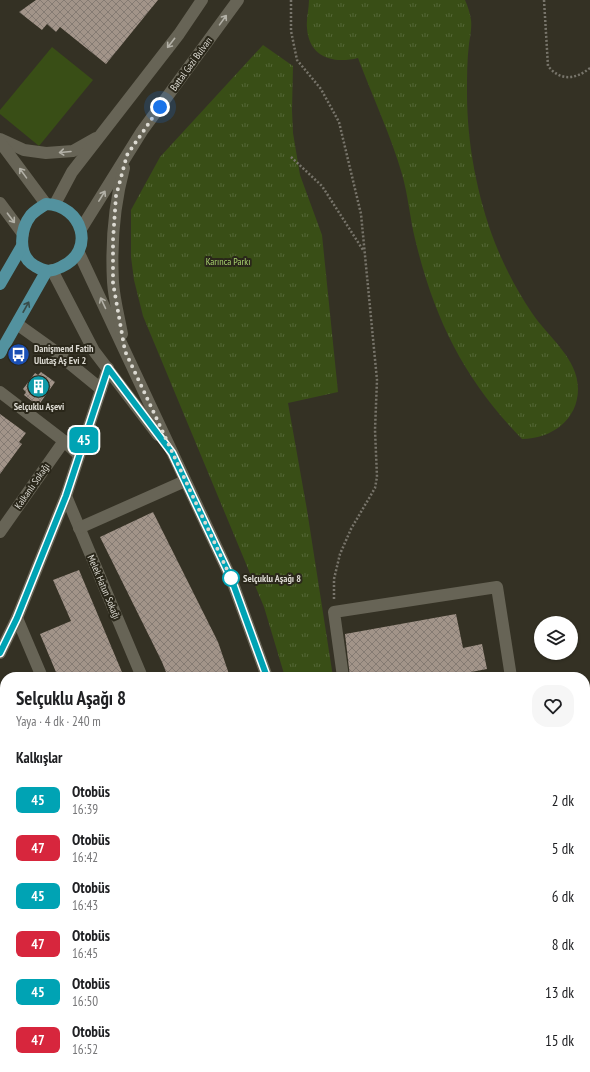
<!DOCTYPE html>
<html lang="tr">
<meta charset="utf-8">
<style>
:root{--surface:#fff;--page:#f6f6f6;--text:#202124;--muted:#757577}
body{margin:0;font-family:"PT Sans Narrow",sans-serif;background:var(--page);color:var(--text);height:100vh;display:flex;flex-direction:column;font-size:15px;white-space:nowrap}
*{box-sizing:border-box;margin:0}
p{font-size:13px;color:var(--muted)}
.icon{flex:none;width:22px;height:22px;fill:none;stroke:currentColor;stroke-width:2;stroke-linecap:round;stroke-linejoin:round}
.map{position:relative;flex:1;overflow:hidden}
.sheet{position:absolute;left:0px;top:672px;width:590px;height:400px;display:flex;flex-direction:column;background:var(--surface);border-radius:16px 16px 0 0;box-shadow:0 1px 3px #0004}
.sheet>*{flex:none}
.badge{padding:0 8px;border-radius:6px;font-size:14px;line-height:26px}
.buttons{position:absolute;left:534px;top:616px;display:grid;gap:8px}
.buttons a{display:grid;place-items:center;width:44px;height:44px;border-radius:50%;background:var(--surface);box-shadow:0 1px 3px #0004;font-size:20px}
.you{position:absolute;width:20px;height:20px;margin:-10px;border:3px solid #fff;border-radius:50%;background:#1a73e8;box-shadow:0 0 0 6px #1a73e833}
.map>.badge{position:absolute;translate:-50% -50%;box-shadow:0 0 0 2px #fff}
h2{padding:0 16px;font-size:15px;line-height:36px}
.round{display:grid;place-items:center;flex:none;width:42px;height:42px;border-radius:16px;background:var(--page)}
.overview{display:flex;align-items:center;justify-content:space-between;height:68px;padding:0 16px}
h1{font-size:19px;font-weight:600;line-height:30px}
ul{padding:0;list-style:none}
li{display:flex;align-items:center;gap:12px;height:48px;padding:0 16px}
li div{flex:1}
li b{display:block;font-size:15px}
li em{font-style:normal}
li .badge{min-width:44px;font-weight:700;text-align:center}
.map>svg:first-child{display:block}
.grass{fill:url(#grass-tufts)}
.pitch{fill:#394e16}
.building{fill:url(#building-cross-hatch)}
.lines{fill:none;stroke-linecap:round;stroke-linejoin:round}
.path{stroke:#78756b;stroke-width:2.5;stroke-dasharray:2 2;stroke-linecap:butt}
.minor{stroke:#676456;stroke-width:12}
.major{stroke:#53929f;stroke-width:12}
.oneway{stroke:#b3b1a7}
.oneway2{stroke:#384c49}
.line-casing{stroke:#fff;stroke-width:9}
.line{stroke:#00a3b4;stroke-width:6}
.walk{stroke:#dcdad2;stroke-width:4;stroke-dasharray:0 7.2}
.stop-dot{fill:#fff;stroke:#00a3b4;stroke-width:2}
.labels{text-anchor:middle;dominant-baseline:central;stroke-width:4;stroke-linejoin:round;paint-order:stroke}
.street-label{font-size:10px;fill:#dcdad2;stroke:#2a271a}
.park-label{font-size:10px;fill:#a9d36f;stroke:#2a271a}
.poi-label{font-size:10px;font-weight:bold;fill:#dcdad2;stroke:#2a271a;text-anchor:start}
.stop-label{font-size:10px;font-weight:bold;fill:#dcdad2;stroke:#2a271a;text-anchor:start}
</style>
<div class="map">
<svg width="590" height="1072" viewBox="0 0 590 1072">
<defs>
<pattern id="grass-tufts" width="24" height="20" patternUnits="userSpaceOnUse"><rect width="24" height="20" fill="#394e16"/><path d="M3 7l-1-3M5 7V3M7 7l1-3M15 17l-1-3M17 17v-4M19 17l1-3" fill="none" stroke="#556737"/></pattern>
<pattern id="building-cross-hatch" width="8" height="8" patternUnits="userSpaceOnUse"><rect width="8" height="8" fill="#a29489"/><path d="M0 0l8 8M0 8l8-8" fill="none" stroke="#857b73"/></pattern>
</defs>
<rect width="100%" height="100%" fill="#343124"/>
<!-- grass -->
<g class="grass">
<path d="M309,0H465C468,7 470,13 471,20C472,28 470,37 469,44C467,60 467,76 467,93C467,143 477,196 495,243C505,268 517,291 532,313C548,337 578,358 578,389C578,420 551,439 522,439C464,379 435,321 415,239C410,218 408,195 402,174C391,136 372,95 358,58C334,64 309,58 307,28C306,19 309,9 309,0Z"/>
<path d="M263,45L293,66L292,110L293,133L300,175L322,235L338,392L288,403L307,510L333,677H285L264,607L143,316L134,280L131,257V210L160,157Z"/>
</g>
<!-- pitch -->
<path class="pitch" d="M52,47L93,80L39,146L0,114V110Z"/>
<!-- building -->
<g class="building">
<path d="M36,0H158L106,64L60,27L56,32L47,24L42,30L19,12Z"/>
<path d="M41,372L55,382L38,406L24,395L26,392L23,389L35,373L38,375Z"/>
<path d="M0,414L26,433L19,442L22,444L0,474Z"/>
<path d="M153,512L218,642L230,677H168L162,662L100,537Z"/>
<path d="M79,570L87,589L124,677H58L48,653L40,634L71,621L53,580Z"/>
<path d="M456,614L463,648L482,644L487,669L444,677H350L345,634Z"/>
</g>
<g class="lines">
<!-- path -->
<g class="path">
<path d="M291,0V31L297,60L321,89L339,122L361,214L377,380L375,430L377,477L375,488L351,529L340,554L334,579V600"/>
<path d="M544,0L548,66C560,81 575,80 590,68"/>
<path d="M291,157L322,186L363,250"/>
<path d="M585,944L590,934"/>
</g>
<!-- minor -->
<g class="minor">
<path d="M0,139L24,150L46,153L73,151L96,138"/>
<path d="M0,142L46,204"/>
<path d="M0,203L23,234"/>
<path d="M55,204L72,172L179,34L202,0"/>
<path d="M81,229L142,131L238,0"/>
<path d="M79,253L231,578L267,677"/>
<path d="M52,270L94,351L158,435"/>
<path d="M17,324L52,349L101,389"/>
<path d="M122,334C119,317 114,299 113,282C111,244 114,205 124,168"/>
<path d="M0,392L64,441L79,455"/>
<path d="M66,496L142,677"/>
<path d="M79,528L185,481"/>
<path d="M0,532L64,441"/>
<path d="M17,618L42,677"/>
<path d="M0,653L17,618L66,496L108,368"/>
<path d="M343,677L334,612L497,587L511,677"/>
<path d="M0,791H5"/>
<path d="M0,894L5,893"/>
<path d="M0,989L5,988"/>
<path d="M75,1067V1072"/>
<path d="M279,1067L301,1072"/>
<path d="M386,1067L390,1072"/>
<path d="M479,1067V1072"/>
<path d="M174,1072L221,1067"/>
<path d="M258,1072L259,1067"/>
<path d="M519,1072L521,1067"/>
</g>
<!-- major -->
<g class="major">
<path d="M46,204C82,205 97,251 61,267C51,272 45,272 35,266C17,256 20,229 31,215C35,211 41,207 46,204Z"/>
<path d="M0,284L22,246"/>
<path d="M0,353L46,272"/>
</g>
</g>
<!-- one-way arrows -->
<defs><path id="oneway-shaft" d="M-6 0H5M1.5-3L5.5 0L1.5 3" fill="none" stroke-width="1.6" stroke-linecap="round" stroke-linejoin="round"/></defs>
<g class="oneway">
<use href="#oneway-shaft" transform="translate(223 20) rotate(-54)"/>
<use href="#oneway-shaft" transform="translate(171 43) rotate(128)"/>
<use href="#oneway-shaft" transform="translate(65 152) rotate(175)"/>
<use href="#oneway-shaft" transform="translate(23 173) rotate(-126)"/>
<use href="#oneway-shaft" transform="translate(102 196) rotate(-58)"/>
<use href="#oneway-shaft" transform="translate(11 218) rotate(53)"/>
<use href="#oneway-shaft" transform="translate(103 303) rotate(-115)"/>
</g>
<use class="oneway2" href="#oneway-shaft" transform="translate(26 307) rotate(-61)"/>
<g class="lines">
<defs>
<path id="line" d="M0,653L17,618L66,496L108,368L172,453L231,578L267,677"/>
</defs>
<!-- line casing -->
<use href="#line" class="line-casing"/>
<!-- line -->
<use href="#line" class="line"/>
<!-- walk -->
<path class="walk" d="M160,107L127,155L116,196L113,240V283L125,351L231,578"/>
</g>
<!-- icons -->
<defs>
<symbol id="bus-disc" viewBox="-11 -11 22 22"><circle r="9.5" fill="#1a4fb4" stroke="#2a271a"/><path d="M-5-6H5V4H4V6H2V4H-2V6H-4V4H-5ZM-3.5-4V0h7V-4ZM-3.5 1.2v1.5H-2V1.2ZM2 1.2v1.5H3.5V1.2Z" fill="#fff"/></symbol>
<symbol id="building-disc" viewBox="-11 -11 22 22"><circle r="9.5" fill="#0f9aa8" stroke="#2a271a"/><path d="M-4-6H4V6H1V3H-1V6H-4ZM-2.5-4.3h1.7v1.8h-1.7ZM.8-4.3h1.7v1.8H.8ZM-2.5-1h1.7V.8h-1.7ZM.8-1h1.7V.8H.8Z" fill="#fff"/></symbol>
</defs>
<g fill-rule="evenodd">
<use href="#bus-disc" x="6" y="342" width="25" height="25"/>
<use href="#building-disc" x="26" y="374" width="25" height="25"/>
</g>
<!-- markers -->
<circle class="stop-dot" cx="231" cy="578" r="8"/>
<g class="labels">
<!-- street labels -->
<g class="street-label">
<text transform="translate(191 64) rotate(-54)">Battal Gazi Bulvarı</text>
<text transform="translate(32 486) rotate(-55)">Kalkanlı Sokağı</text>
<text transform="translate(104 587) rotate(67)">Melek Hatun Sokağı</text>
</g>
<!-- park labels -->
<g class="park-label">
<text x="228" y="261">Karınca Parkı</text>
</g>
<!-- poi labels -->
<g class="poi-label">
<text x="34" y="348">Danişmend Fatih<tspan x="34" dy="12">Ulutaş Aş Evi 2</tspan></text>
<text x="39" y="406" text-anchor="middle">Selçuklu Aşevi</text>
</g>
<!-- stop labels -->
<g class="stop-label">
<text x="243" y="578">Selçuklu Aşağı 8</text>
</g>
</g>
</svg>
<div class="buttons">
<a><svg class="icon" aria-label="layers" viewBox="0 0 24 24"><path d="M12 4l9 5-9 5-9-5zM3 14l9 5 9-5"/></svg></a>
</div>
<div class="you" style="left:160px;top:107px"></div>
<b class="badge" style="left:84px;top:440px;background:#00a3b4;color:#fff">45</b>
<section class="sheet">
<div class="overview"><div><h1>Selçuklu Aşağı 8</h1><p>Yaya · 4 dk · 240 m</p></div><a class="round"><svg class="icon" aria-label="heart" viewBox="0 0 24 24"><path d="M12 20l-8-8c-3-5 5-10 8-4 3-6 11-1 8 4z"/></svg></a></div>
<h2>Kalkışlar</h2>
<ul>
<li><span class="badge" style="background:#00a3b4;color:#fff">45</span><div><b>Otobüs</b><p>16:39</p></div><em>2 dk</em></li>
<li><span class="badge" style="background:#d7263d;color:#fff">47</span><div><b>Otobüs</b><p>16:42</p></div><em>5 dk</em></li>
<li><span class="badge" style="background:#00a3b4;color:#fff">45</span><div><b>Otobüs</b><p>16:43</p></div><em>6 dk</em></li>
<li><span class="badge" style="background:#d7263d;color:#fff">47</span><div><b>Otobüs</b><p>16:45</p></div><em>8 dk</em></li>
<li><span class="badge" style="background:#00a3b4;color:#fff">45</span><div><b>Otobüs</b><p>16:50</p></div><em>13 dk</em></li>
<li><span class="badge" style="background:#d7263d;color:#fff">47</span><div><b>Otobüs</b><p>16:52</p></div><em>15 dk</em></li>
</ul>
</section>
</div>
